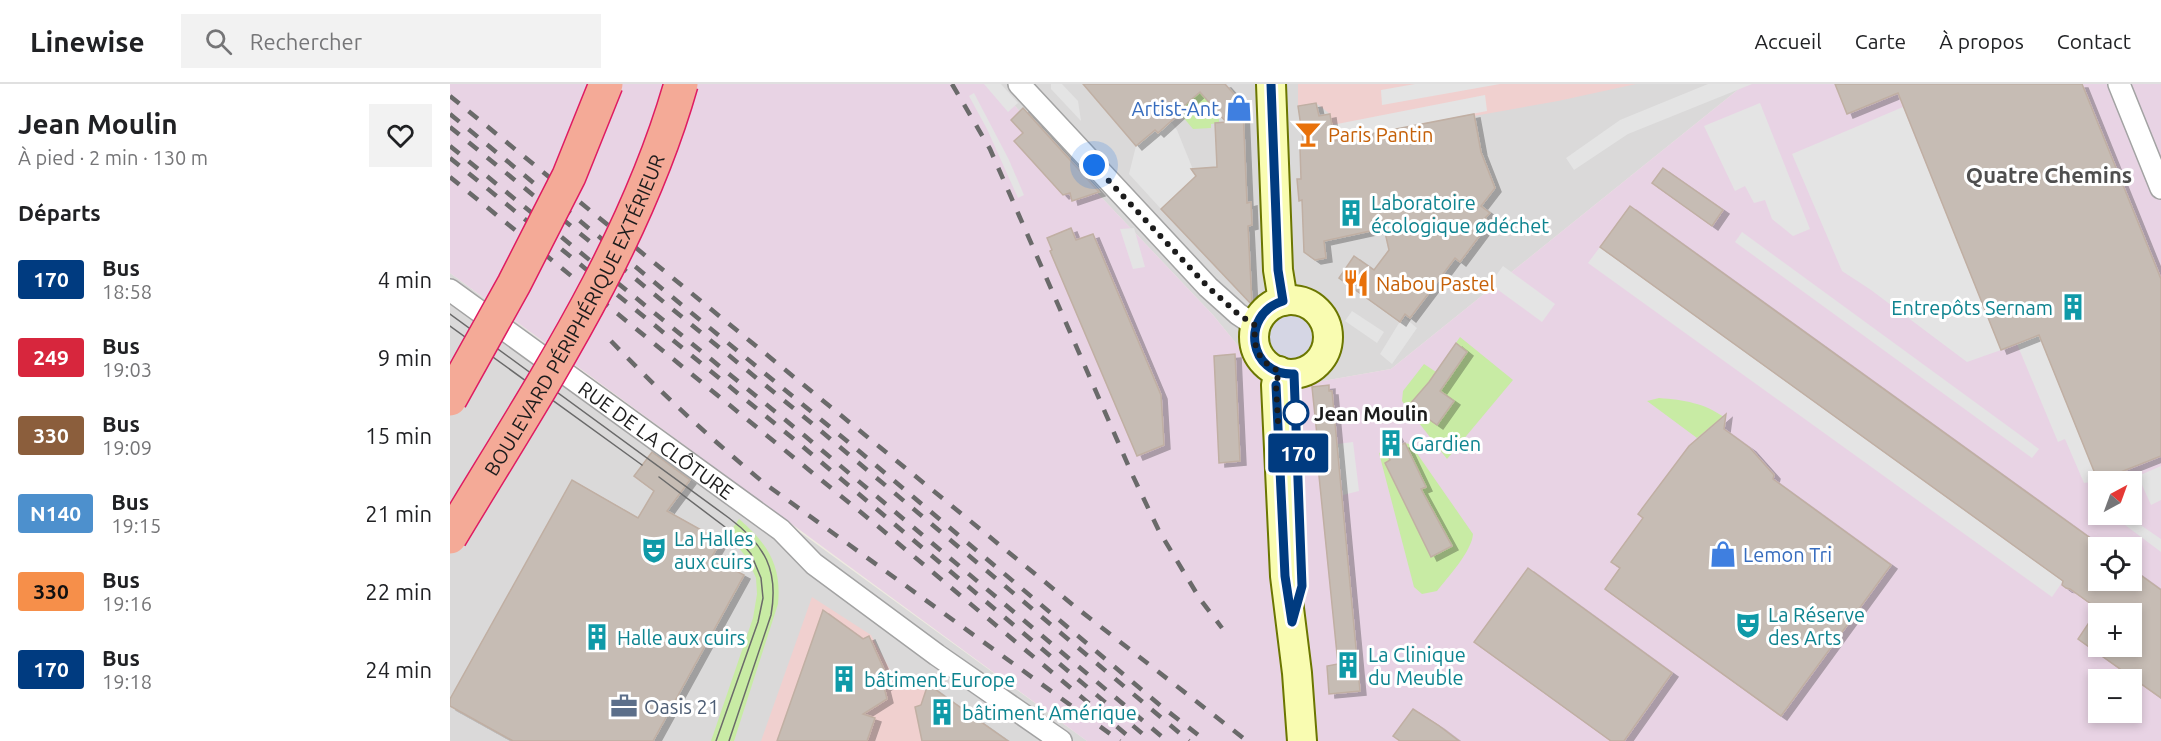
<!DOCTYPE html>
<html lang="fr">
<meta charset="utf-8">
<style>
:root{--surface:#fff;--page:#f2f2f2;--text:#202124;--muted:#757577;--line:#e0e0e0}
body{margin:0;font-family:Ubuntu,sans-serif;background:var(--page);color:var(--text);height:100vh;display:flex;flex-direction:column;font-size:22px;white-space:nowrap}
*{box-sizing:border-box;margin:0}
p{font-size:20px;color:var(--muted)}
.icon{flex:none;width:33px;height:33px;fill:none;stroke:currentColor;stroke-width:2;stroke-linecap:round;stroke-linejoin:round}
.map{position:relative;flex:1;overflow:hidden}
.sheet{display:flex;flex-direction:column;background:var(--surface);width:450px}
.sheet>*{flex:none}
.badge{padding:0 12px;border-radius:4px;font-size:21px;line-height:39px}
.needle{width:39px;rotate:41deg}
.buttons{position:absolute;left:1638px;top:387px;display:grid;gap:12px}
.buttons a{display:grid;place-items:center;width:54px;height:54px;border-radius:0px;background:var(--surface);box-shadow:0 3px 9px #0003;font-size:30px}
.you{position:absolute;width:30px;height:30px;margin:-15px;border:4px solid #fff;border-radius:50%;background:#1a73e8;box-shadow:0 0 0 9px #1a73e833}
.map>.badge{position:absolute;translate:-50% -50%;box-shadow:0 0 0 3px #fff}
h2{padding:0 18px;font-size:22px;line-height:54px}
.round{display:grid;place-items:center;flex:none;width:63px;height:63px;border-radius:0px;background:var(--page)}
.overview{display:flex;align-items:center;justify-content:space-between;height:102px;padding:0 18px}
h1{font-size:28px;font-weight:700;line-height:45px}
ul{padding:0;list-style:none}
li{display:flex;align-items:center;gap:18px;height:78px;padding:0 18px}
li div{flex:1}
li b{display:block;font-size:22px}
li em{font-style:normal}
li .badge{min-width:66px;font-weight:700;text-align:center}
header{display:flex;align-items:center;gap:36px;box-sizing:border-box;height:84px;padding:0 30px;background:var(--surface);border-bottom:2px solid var(--line)}
header strong{font-size:28px}
nav{display:flex;gap:33px;margin-inline-start:auto;font-size:21px}
.search{width:420px;height:54px;background:var(--page);display:flex;align-items:center;gap:15px;box-sizing:border-box;padding:0 21px;border-radius:0px;color:var(--muted);font-size:22px}
main{display:flex;flex:1;min-height:0}
.map>svg:first-child{display:block}
.residential{fill:#dad9d9}
.commercial{fill:#f0d0cf}
.industrial{fill:#e8d3e4;fill-rule:evenodd}
.grass{fill:#c8eba4}
.parking{fill:#e4e4e4}
.plaza{fill:#d5d6e4}
.building{fill:#c6bcb4;stroke:#c0afa3;stroke-width:1.5;filter:url(#shadow)}
.lines{fill:none;stroke-linecap:round;stroke-linejoin:round}
.minor-casing{stroke:#a3a3a3;stroke-width:24}
.secondary-casing{stroke:#6b7600;stroke-width:32}
.minor{stroke:#fff;stroke-width:21}
.secondary{stroke:#f9fcb1;stroke-width:28}
.tram{stroke:#6a6a6a;stroke-width:1.5}
.rail{stroke:#6a6a6a;stroke-width:4.5;stroke-dasharray:12 12;stroke-linecap:butt}
.trunk-bridge-casing{stroke:#df1c62;stroke-width:36;stroke-linecap:butt}
.trunk-bridge{stroke:#f4aa97;stroke-width:33}
.line-casing{stroke:#fff;stroke-width:14}
.line{stroke:#003b80;stroke-width:9}
.walk{stroke:#1c1c1c;stroke-width:6;stroke-dasharray:0 10.8}
.stop-dot{fill:#fff;stroke:#003b80;stroke-width:3}
.labels{text-anchor:middle;dominant-baseline:central;stroke-width:6;stroke-linejoin:round;paint-order:stroke}
.shop-label{font-size:20px;fill:#366cbe;stroke:#fff;text-anchor:end}
.food-label{font-size:20px;fill:#c56008;stroke:#fff;text-anchor:start}
.culture-label{font-size:20px;fill:#0d838f;stroke:#fff;text-anchor:start}
.street-label{font-size:20px;fill:#1c1c1c;stroke:#fff}
.stop-label{font-size:20px;font-weight:bold;fill:#1c1c1c;stroke:#fff;text-anchor:start}
.service-label{font-size:20px;fill:#4e5e75;stroke:#fff;text-anchor:start}
.quarter-label{font-size:22px;font-weight:bold;fill:#4f4f4f;stroke:#fff}
</style>
<header>
<strong>Linewise</strong>
<div class="search"><svg class="icon" aria-label="search" viewBox="0 0 24 24"><circle cx="10" cy="10" r="6"/><path d="M15 15l6 6"/></svg>Rechercher</div>
<nav><a>Accueil</a><a>Carte</a><a>À propos</a><a>Contact</a></nav>
</header>
<main>
<section class="sheet">
<div class="overview"><div><h1>Jean Moulin</h1><p>À pied · 2 min · 130 m</p></div><a class="round"><svg class="icon" aria-label="heart" viewBox="0 0 24 24"><path d="M12 20l-8-8c-3-5 5-10 8-4 3-6 11-1 8 4z"/></svg></a></div>
<h2>Départs</h2>
<ul>
<li><span class="badge" style="background:#003b80;color:#fff">170</span><div><b>Bus</b><p>18:58</p></div><em>4 min</em></li>
<li><span class="badge" style="background:#d7263d;color:#fff">249</span><div><b>Bus</b><p>19:03</p></div><em>9 min</em></li>
<li><span class="badge" style="background:#8b5e3c;color:#fff">330</span><div><b>Bus</b><p>19:09</p></div><em>15 min</em></li>
<li><span class="badge" style="background:#4d90cd;color:#fff">N140</span><div><b>Bus</b><p>19:15</p></div><em>21 min</em></li>
<li><span class="badge" style="background:#f68f4a;color:#111">330</span><div><b>Bus</b><p>19:16</p></div><em>22 min</em></li>
<li><span class="badge" style="background:#003b80;color:#fff">170</span><div><b>Bus</b><p>19:18</p></div><em>24 min</em></li>
</ul>
</section>
<div class="map">
<svg width="1711" height="657" viewBox="0 0 1711 657">
<defs>
<filter id="shadow"><feDropShadow dx="6" dy="4" stdDeviation="0" flood-color="#0004"/></filter>
</defs>
<rect width="100%" height="100%" fill="#eeeae1"/>
<!-- residential -->
<g class="residential">
<path d="M544,0H1295L941,285L833,304L803,280L763,231Z"/>
<path d="M0,189L332,435L637,657H0Z"/>
</g>
<!-- commercial -->
<g class="commercial">
<path d="M848,0H1186L1108,17L884,57L880,30L866,19L848,22Z"/>
<path d="M362,513L421,551L445,595L476,607L478,600L558,657H311Z"/>
</g>
<!-- industrial -->
<path class="industrial" d="M0,0H544L763,231L803,280L833,304L941,285L1295,0H1711V657H637L0,189ZM1648,398H1682V430H1648ZM1648,464H1682V496H1648ZM1648,530H1682V562H1648ZM1648,596H1682V628H1648Z"/>
<!-- grass -->
<g class="grass">
<path d="M750,8L769,31V39L761,40V44L743,45L728,27Z"/>
<path d="M1010,253L1063,296L997,375L952,317L953,307L974,280L986,288Z"/>
<path d="M1209,314C1234,316 1255,319 1275,334L1269,336L1247,354L1197,317Z"/>
<path d="M955,359L959,360L966,368L1023,450C1022,467 998,493 987,507L972,510L964,503L929,369Z"/>
<path d="M289,435C317,459 332,481 328,520L284,657H261L303,534L307,510L306,494L297,474L278,451Z"/>
</g>
<!-- parking -->
<g class="parking">
<path d="M534,0H551L568,19L558,28Z"/>
<path d="M601,0H612L628,17L631,37L601,5Z"/>
<path d="M965,0H1050L932,21L931,6Z"/>
<path d="M1258,0H1302L1178,50L1124,86L1116,74L1170,36Z"/>
<path d="M524,9L559,76L574,111L568,114L537,45L519,12Z"/>
<path d="M1035,11L1037,27L884,57L882,41Z"/>
<path d="M1310,19L1360,145L1343,152L1322,135L1315,116L1304,119L1295,102L1285,107L1254,42Z"/>
<path d="M1453,23L1551,266L1517,278L1421,206L1392,187L1342,70Z"/>
<path d="M718,34L727,46L746,93L711,125L679,90L686,62Z"/>
<path d="M684,144L695,183L683,185L670,145Z"/>
<path d="M1292,148L1589,365L1582,374L1285,158Z"/>
<path d="M1150,163L1613,497L1602,513L1138,179Z"/>
<path d="M1053,182L1105,220L1092,238L1040,200Z"/>
<path d="M902,227L934,248L927,259L895,237Z"/>
<path d="M955,234L967,244L942,280L930,270L949,239H951Z"/>
<path d="M1589,251L1648,397L1634,399L1615,355L1608,358L1567,260Z"/>
<path d="M903,358L909,407L893,411L887,360Z"/>
<path d="M1711,382V416L1701,421L1688,392Z"/>
<path d="M1676,431L1711,455V468L1671,438Z"/>
</g>
<!-- plaza -->
<circle class="plaza" cx="841" cy="251" r="28"/>
<!-- building -->
<g class="building">
<path d="M633,0H775L791,18L793,25L797,119L801,118L802,141L798,142L802,221L711,125L746,92L741,85L767,83L765,39L776,38L750,8L728,27L730,29L708,49L705,46L686,62Z"/>
<path d="M1385,0H1632L1711,195V372L1648,397L1589,251L1551,266L1448,9L1397,30Z"/>
<path d="M866,19L869,32L880,30L884,57L1024,30L1031,68L1045,104L1031,122L1040,129L1035,134L1039,139L1010,178L1005,174L960,234L955,230L950,238L889,194L904,172L924,186L939,166L934,144L874,157L876,174L865,176L854,168L852,116L849,117L847,95H851L850,64L854,63L848,22Z"/>
<path d="M573,24L649,108L622,117L620,109L613,111L564,57L573,49L561,36Z"/>
<path d="M1213,84L1273,126L1262,142L1202,99Z"/>
<path d="M1180,122L1654,464H1648V496H1682V485L1711,506V614L1628,555L1648,525V562H1682V530H1655L1620,505L1616,504L1612,501L1613,497L1150,163Z"/>
<path d="M621,144L626,156L643,150L711,311L714,361L687,372L600,167L602,166L597,154Z"/>
<path d="M1006,259L1017,268L990,307L1004,317L987,341L959,321L979,298Z"/>
<path d="M785,270L790,377L769,379L764,272Z"/>
<path d="M879,301V307H882L910,607L879,610L877,582L888,580L867,372L869,371L862,303Z"/>
<path d="M1276,330L1274,345L1300,364L1324,391L1323,395L1441,481L1331,632L1155,505L1170,484L1161,478L1193,434L1188,430L1239,362Z"/>
<path d="M945,349L951,361L955,359L976,403L971,405L1002,462L981,473L935,379L940,376L931,356Z"/>
<path d="M202,368L240,396L217,427L271,457L261,474L294,491L203,657H63L0,622V615L122,396L188,434L204,407L184,392Z"/>
<path d="M1078,484L1222,589L1174,657H1161L1024,558Z"/>
<path d="M373,526L413,555L419,552L440,599L434,603L437,615L413,630L425,634L417,657H327Z"/>
<path d="M478,600L497,614L558,657H472L465,623L471,621Z"/>
<path d="M963,625L988,641L1009,657H950L943,652Z"/>
</g>
<g class="lines">
<defs>
<g id="minor">
<path d="M569,0L758,203L788,230L806,242"/>
<path d="M1669,0L1711,104"/>
<path id="s1" d="M0,206L331,446L364,480L487,571L611,657"/>
</g>
<g id="secondary">
<path d="M821,0L828,186L833,217"/>
<circle cx="841" cy="253" r="37"/>
<path d="M829,287L826,301L835,492L847,589L852,657"/>
</g>
</defs>
<!-- minor casing -->
<use href="#minor" class="minor-casing"/>
<!-- secondary casing -->
<use href="#secondary" class="secondary-casing"/>
<!-- minor -->
<use href="#minor" class="minor"/>
<!-- secondary -->
<use href="#secondary" class="secondary"/>
<!-- tram -->
<g class="tram">
<path d="M0,230L279,434C315,461 329,486 321,531L279,657"/>
<path d="M0,242L192,381"/>
<path d="M209,393L283,449L301,470L311,494L313,514L308,538L266,657"/>
</g>
<!-- rail -->
<g class="rail">
<path d="M502,0L540,65L682,390L709,447L750,515L772,544"/>
<path d="M0,12L628,525L797,657"/>
<path d="M0,30L397,357L711,622L756,657"/>
<path d="M0,43L359,337L739,657"/>
<path d="M0,62L355,352L717,657"/>
<path d="M0,74L345,356L701,657"/>
<path d="M0,93L424,439L684,657"/>
<path d="M161,257C209,307 260,354 314,399L670,657"/>
</g>
<defs>
<g id="trunk-bridge">
<path d="M0,315L64,200L119,92L156,0"/>
<path id="s2" d="M0,453C87,308 184,165 231,0"/>
</g>
</defs>
<!-- trunk-bridge casing -->
<use href="#trunk-bridge" class="trunk-bridge-casing"/>
<!-- trunk-bridge -->
<use href="#trunk-bridge" class="trunk-bridge"/>
</g>
<g class="lines">
<defs>
<path id="line" d="M821,0L828,186L833,217C789,231 799,292 844,290L852,502L842,538L835,492L826,301"/>
</defs>
<!-- line casing -->
<use href="#line" class="line-casing"/>
<!-- line -->
<use href="#line" class="line"/>
<!-- walk -->
<path class="walk" d="M644,81L758,203L788,230L806,242C801,262 810,279 829,287L826,301L828,338L846,329"/>
</g>
<!-- icons -->
<defs>
<symbol id="shop-bare" viewBox="-9 -9 18 18"><path d="M-5-2.5h2.3a2.7 3.5 0 0 1 5.4 0H5L5.5 6h-11ZM-1.5-2.5h3a1.5 2.3 0 0 0-3 0Z" fill="#3f7fe0" stroke="#fff" stroke-width="2.5" paint-order="stroke"/></symbol>
<symbol id="bar-bare" viewBox="-9 -9 18 18"><path d="M-6-5H6L.8 .8V4.5H3.5V6h-7V4.5H-.8V.8Z" fill="#e8710a" stroke="#fff" stroke-width="2.5" paint-order="stroke"/></symbol>
<symbol id="building-bare" viewBox="-9 -9 18 18"><path d="M-4-6H4V6H1V3H-1V6H-4ZM-2.5-4.3h1.7v1.8h-1.7ZM.8-4.3h1.7v1.8H.8ZM-2.5-1h1.7V.8h-1.7ZM.8-1h1.7V.8H.8Z" fill="#0f9aa8" stroke="#fff" stroke-width="2.5" paint-order="stroke"/></symbol>
<symbol id="restaurant-bare" viewBox="-9 -9 18 18"><path d="M-5-6h1v4h1v-4h1v4h1v-4h1v5L-1.5 .5V6h-2V.5L-5-1ZM5-6V6H3V1.5H1.5Q1.5-4 5-6Z" fill="#e8710a" stroke="#fff" stroke-width="2.5" paint-order="stroke"/></symbol>
<symbol id="theatre-bare" viewBox="-9 -9 18 18"><path d="M-5-5.5Q0-4 5-5.5V0Q5 5 0 6Q-5 5-5 0ZM-3.3-2.5H-1v1.5H-3.3ZM1-2.5H3.3v1.5H1ZM-2.8 1Q0 5.5 2.8 1Z" fill="#0f9aa8" stroke="#fff" stroke-width="2.5" paint-order="stroke"/></symbol>
<symbol id="office-bare" viewBox="-9 -9 18 18"><path d="M-6-3h4V-5.5h4V-3h4V5H-6ZM-1-4.5V-3h2v-1.5ZM-6 0V1H6V0Z" fill="#5c6f8a" stroke="#fff" stroke-width="2.5" paint-order="stroke"/></symbol>
</defs>
<g fill-rule="evenodd">
<use href="#shop-bare" x="770" y="5" width="38" height="38"/>
<use href="#bar-bare" x="839" y="31" width="38" height="38"/>
<use href="#building-bare" x="882" y="110" width="38" height="38"/>
<use href="#restaurant-bare" x="887" y="180" width="38" height="38"/>
<use href="#building-bare" x="1604" y="204" width="38" height="38"/>
<use href="#building-bare" x="922" y="340" width="38" height="38"/>
<use href="#theatre-bare" x="185" y="447" width="38" height="38"/>
<use href="#shop-bare" x="1254" y="451" width="38" height="38"/>
<use href="#theatre-bare" x="1279" y="522" width="38" height="38"/>
<use href="#building-bare" x="128" y="534" width="38" height="38"/>
<use href="#building-bare" x="879" y="562" width="38" height="38"/>
<use href="#building-bare" x="375" y="576" width="38" height="38"/>
<use href="#office-bare" x="155" y="603" width="38" height="38"/>
<use href="#building-bare" x="473" y="609" width="38" height="38"/>
</g>
<!-- markers -->
<circle class="stop-dot" cx="846" cy="329" r="12"/>
<g class="labels">
<!-- shop labels -->
<g class="shop-label">
<text x="769" y="24">Artist-Ant</text>
<text x="1293" y="470" text-anchor="start">Lemon Tri</text>
</g>
<!-- food labels -->
<g class="food-label">
<text x="878" y="50">Paris Pantin</text>
<text x="926" y="199">Nabou Pastel</text>
</g>
<!-- culture labels -->
<g class="culture-label">
<text x="921" y="118">Laboratoire<tspan x="921" dy="23">écologique ødéchet</tspan></text>
<text x="1603" y="223" text-anchor="end">Entrepôts Sernam</text>
<text x="961" y="359">Gardien</text>
<text x="224" y="454">La Halles<tspan x="224" dy="23">aux cuirs</tspan></text>
<text x="1318" y="530">La Réserve<tspan x="1318" dy="23">des Arts</tspan></text>
<text x="167" y="553">Halle aux cuirs</text>
<text x="918" y="570">La Clinique<tspan x="918" dy="23">du Meuble</tspan></text>
<text x="414" y="595">bâtiment Europe</text>
<text x="512" y="628">bâtiment Amérique</text>
</g>
<!-- street labels -->
<g class="street-label">
<text stroke="none"><textPath href="#s2" startOffset="255">BOULEVARD PÉRIPHÉRIQUE EXTÉRIEUR</textPath></text>
<text stroke="none"><textPath href="#s1" startOffset="255">RUE DE LA CLÔTURE</textPath></text>
</g>
<!-- stop labels -->
<g class="stop-label">
<text x="864" y="329">Jean Moulin</text>
</g>
<!-- service labels -->
<g class="service-label">
<text x="194" y="622">Oasis 21</text>
</g>
<!-- quarter labels -->
<g class="quarter-label">
<text x="1599" y="90">Quatre Chemins</text>
</g>
</g>
</svg>
<div class="buttons">
<a><svg class="needle" viewBox="-14 -14 28 28"><path d="M0-13l5 13h-10z" fill="#e53935"/><path d="M0 13l5-13h-10z" fill="#757577"/></svg></a>
<a><svg class="icon" aria-label="locate" viewBox="0 0 24 24"><circle cx="12" cy="12" r="6"/><path d="M12 2v4M12 18v4M2 12h4M18 12h4"/></svg></a>
<a>+</a>
<a>−</a>
</div>
<div class="you" style="left:644px;top:81px"></div>
<b class="badge" style="left:848px;top:369px;background:#003b80;color:#fff">170</b>
</div>
</main>
